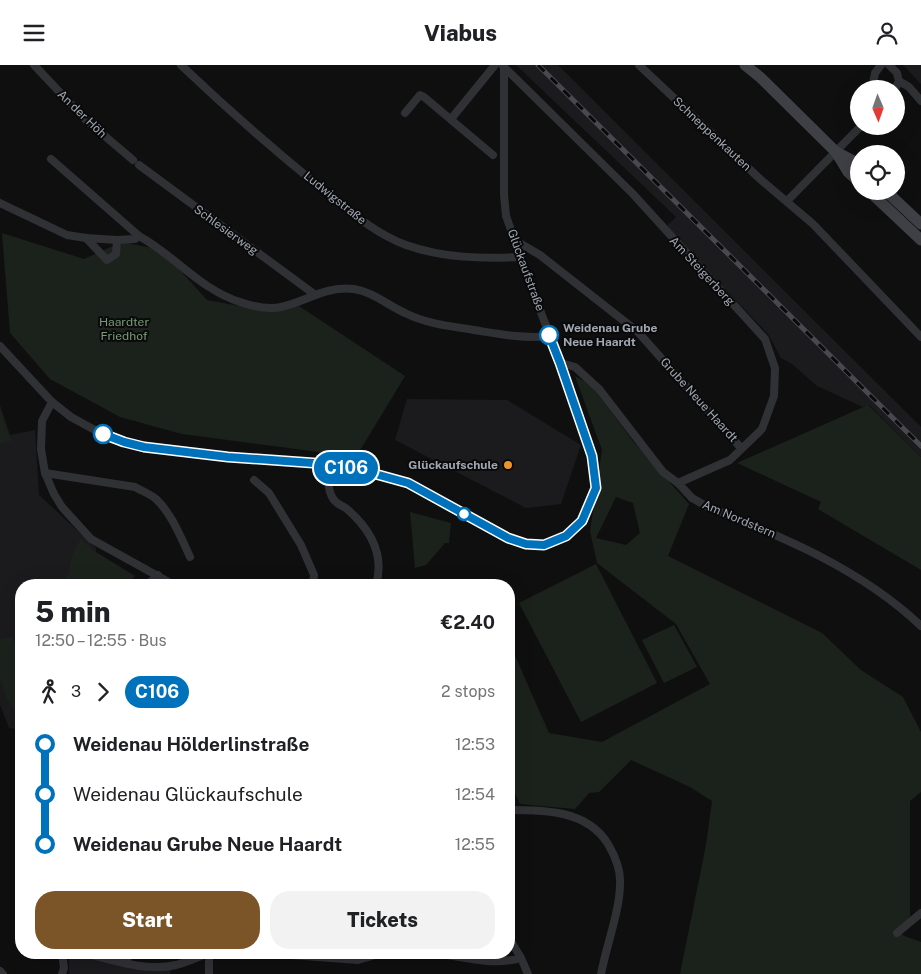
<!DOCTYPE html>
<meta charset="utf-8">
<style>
:root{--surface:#fff;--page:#f2f2f2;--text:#202124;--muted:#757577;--accent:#7b5527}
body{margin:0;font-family:"Public Sans",sans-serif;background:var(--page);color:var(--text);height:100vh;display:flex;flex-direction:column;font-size:19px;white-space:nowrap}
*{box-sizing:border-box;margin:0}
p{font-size:16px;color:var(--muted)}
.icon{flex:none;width:28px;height:28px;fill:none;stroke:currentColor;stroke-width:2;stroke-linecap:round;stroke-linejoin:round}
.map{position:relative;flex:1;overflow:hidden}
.sheet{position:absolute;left:15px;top:514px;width:500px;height:380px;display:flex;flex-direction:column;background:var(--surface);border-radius:20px;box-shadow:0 5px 20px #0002}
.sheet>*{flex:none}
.badge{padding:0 10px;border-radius:16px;font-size:18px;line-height:32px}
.needle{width:32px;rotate:178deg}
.buttons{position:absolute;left:850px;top:15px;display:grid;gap:10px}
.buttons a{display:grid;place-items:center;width:55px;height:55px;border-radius:50%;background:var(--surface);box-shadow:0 5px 20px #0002;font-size:25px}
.map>.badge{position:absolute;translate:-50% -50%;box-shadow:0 0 0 2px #fff}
.legs{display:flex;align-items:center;gap:8px;height:55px;padding:0 20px;font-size:16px}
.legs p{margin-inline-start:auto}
.head{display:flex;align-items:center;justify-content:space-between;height:85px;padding:0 20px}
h1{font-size:28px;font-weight:800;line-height:38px}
.cta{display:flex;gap:10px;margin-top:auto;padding:10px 20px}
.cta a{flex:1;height:58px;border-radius:20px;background:var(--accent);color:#fff;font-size:20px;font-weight:800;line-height:58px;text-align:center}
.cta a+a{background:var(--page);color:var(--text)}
ul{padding:0 20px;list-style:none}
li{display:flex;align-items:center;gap:18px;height:50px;font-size:19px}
li i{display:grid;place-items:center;width:8px;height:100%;margin:0 6px;background:currentColor}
li i::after{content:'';width:12px;height:12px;margin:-6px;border:4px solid;border-radius:50%;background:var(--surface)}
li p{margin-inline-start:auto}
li:first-child i{background:linear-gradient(#0000 50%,currentColor 0)}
li:last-child i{background:linear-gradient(currentColor 50%,#0000 0)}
header{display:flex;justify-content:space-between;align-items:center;height:65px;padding:0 20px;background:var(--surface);font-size:22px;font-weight:800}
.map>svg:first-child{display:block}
.built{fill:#1b1b1d}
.green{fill:#1b221c;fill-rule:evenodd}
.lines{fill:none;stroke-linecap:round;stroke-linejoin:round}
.minor{stroke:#303135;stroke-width:8}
.secondary{stroke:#3e4045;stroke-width:11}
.rail-casing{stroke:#47494e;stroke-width:5}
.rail{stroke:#0a0a0b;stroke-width:3;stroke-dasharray:9;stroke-linecap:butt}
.line-1-casing{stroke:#fff;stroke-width:11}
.line-1{stroke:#0072bc;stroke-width:8}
.stop-1-dot{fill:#fff;stroke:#0072bc;stroke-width:2.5}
.poi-dot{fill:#eb952b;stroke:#0a0a0b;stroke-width:2}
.labels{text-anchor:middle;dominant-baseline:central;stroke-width:4;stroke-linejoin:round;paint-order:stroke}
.street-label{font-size:12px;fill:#a0a7b1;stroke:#0a0a0b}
.park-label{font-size:12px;fill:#799c77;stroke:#0a0a0b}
.stop-label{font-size:12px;font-weight:bold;fill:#a0a7b1;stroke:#0a0a0b;text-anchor:start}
.poi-label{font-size:12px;font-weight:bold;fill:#a0a7b1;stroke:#0a0a0b;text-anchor:end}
</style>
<header><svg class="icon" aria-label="menu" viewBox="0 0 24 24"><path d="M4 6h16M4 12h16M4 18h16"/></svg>Viabus<svg class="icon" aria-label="person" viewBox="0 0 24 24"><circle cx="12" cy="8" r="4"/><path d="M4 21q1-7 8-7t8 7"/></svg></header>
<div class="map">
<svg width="921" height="909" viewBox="0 0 921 909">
<rect width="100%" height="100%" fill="#0f0f10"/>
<!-- built -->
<g class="built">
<path d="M516,0H558L921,362V392L869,340L863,342L817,321L792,299L781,293L768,269L666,162L676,152Z"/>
<path d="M903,0H921V19Z"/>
<path d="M407,334L507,335L581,380L561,439L526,443L395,375Z"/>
<path d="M0,340L10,370L35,365L39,430L96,483V520H21V665L9,663L0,640Z"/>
<path d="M71,889L151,906L171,905L170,909H69V892Z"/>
</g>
<!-- green -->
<g class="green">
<path d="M2,168L84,194L122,177L152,183L177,202L207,235L261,245L299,241L405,311L356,392L182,369L120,352L50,314L10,268Z"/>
<path d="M575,311L591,320L633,376L689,439L668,491L822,568L861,605L903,632L921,667V727L910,736V852L902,870L921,877V909H680L706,780L712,736L690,722L631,695L599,727L589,728L575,744L520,739L509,716V577L549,668L602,677L710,619L676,559L597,498L590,466L602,385ZM616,432L633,438L640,468L626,480L596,473Z"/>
<path d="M868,340L921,392V505L818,444L821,437L737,398Z"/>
<path d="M0,344L11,376L0,379Z"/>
<path d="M410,447L451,458L449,478H445L426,500L415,503Z"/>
<path d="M81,474L91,484L135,511L127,520H62L68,510L73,488Z"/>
<path d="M596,499L657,618L581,657L519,538Z"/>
<path d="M674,560L697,602L664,618L642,575Z"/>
<path d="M12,571L21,598V656L7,634L0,613V574Z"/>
</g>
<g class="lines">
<!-- minor -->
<g class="minor">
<path d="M34,0L86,55L133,95"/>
<path d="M181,0C226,43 273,84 321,123C348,144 373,168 406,180C443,193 482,194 522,192"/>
<path d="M639,0L760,114L813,159L921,272"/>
<path d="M889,0L897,8L899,16L895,24"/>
<path d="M503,1L633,129L765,274L775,303L774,331L762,364L730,395L678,418"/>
<path d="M899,16L909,22L921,36"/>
<path d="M872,24L875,8L881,0"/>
<path d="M405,48L420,30L424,32L493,90"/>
<path d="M451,54L495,0"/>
<path d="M51,94L139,171"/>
<path d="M139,100L314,229"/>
<path d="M787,136L861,61"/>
<path d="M0,138L67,170L86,173L117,175L135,174L139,171C174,190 201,225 240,237C252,241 268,245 281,242C308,236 324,221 354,224C373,227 387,240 405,248C427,259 450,261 474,265C499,269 524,274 549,271"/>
<path d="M86,173L107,195L116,189L117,175"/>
<path d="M516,176L540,190L638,267L741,383"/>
<path d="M0,281L52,337L71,352L102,369L124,377L144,382L182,387L313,398L368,407L408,419L508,473L526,479H544L566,471L582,457L596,423L592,391L561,298L543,253L506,151L504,130V0"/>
<path d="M561,298L575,302L599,324L663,407L678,418L692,433L706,441C782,472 860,503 921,561"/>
<path d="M52,337L42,356L41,384L45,408L54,429L62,442L91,474L174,520"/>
<path d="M328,400C328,411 327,426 334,435C337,439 343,441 347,444C370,464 385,489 376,520"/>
<path d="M45,408L135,422C142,426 150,429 156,434C172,449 181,473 190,492"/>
<path d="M254,415L269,428L301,480L314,510L313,520"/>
<path d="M147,520L158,510"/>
<path d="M509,745C545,745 587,745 608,779C615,791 621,805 620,819C620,845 606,882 601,909"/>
<path d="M897,868L921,848"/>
<path d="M509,873L521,893L528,909"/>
<path d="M62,888L64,903L62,909"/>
<path d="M84,888C113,895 145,907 176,900C187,897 198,892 209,888"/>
<path d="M126,888L128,899"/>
<path d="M264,888L358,895L382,888"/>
<path d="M435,888C463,892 493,901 521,893"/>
<path d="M0,906L3,909"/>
<path d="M209,909V888"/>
</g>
<!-- secondary -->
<g class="secondary">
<path d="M745,0L761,13L836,87L848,107L859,117"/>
<path d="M836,87L859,99"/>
<path d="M869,126L921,175"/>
<path d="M886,126L921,159"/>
</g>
<defs>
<path id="rail" d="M538,0L921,381"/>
</defs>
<!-- rail casing -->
<use href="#rail" class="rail-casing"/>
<!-- rail -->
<use href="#rail" class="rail"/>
</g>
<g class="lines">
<defs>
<path id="line-1" d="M103,369L124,377L144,382L228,392L313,398L368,407L408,418L508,473L526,479L544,480L566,471L582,456L596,423L592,391L560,298L549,270"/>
</defs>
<!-- line-1 casing -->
<use href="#line-1" class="line-1-casing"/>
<!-- line-1 -->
<use href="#line-1" class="line-1"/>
</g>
<!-- markers -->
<g class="stop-1-dot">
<circle cx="549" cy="270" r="9"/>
<circle cx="103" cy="369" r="9"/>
<circle cx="464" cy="449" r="6"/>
</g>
<circle class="poi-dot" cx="508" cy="400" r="5"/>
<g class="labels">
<!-- street labels -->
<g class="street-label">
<text transform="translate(82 49) rotate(44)">An der Höh</text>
<text transform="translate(712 69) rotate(43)">Schneppenkauten</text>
<text transform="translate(335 133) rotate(39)">Ludwigstraße</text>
<text transform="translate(226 165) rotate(36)">Schlesierweg</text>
<text transform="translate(526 205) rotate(70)">Glückaufstraße</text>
<text transform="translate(702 206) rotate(47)">Am Steigerberg</text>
<text transform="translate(699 335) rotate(48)">Grube Neue Haardt</text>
<text transform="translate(739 454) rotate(23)">Am Nordstern</text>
</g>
<!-- park labels -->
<g class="park-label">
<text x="124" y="257">Haardter<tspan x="124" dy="14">Friedhof</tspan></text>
</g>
<!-- stop labels -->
<g class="stop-label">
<text x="563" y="263">Weidenau Grube<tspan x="563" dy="14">Neue Haardt</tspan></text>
</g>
<!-- poi labels -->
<g class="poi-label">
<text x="498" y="400">Glückaufschule</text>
</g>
</g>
</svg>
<div class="buttons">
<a><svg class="needle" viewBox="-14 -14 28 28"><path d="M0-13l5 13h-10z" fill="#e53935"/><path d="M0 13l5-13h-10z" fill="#757577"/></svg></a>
<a><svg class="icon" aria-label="locate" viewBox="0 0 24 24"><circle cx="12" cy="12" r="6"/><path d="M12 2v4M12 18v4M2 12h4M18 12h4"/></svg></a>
</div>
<b class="badge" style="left:346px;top:403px;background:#0072bc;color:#fff">C106</b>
<section class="sheet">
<div class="head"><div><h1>5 min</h1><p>12:50 – 12:55 · Bus</p></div><b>€2.40</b></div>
<div class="legs"><svg class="icon" aria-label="walk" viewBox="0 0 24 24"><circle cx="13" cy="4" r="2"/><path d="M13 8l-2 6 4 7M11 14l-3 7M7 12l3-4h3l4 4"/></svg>3<svg class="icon" aria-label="forward" viewBox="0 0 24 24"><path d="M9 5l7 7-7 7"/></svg><b class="badge" style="background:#0072bc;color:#fff">C106</b><p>2 stops</p></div>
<ul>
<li><i style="color:#0072bc"></i><b>Weidenau Hölderlinstraße</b><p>12:53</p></li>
<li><i style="color:#0072bc"></i><span>Weidenau Glückaufschule</span><p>12:54</p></li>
<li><i style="color:#0072bc"></i><b>Weidenau Grube Neue Haardt</b><p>12:55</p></li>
</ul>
<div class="cta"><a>Start</a><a>Tickets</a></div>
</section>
</div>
